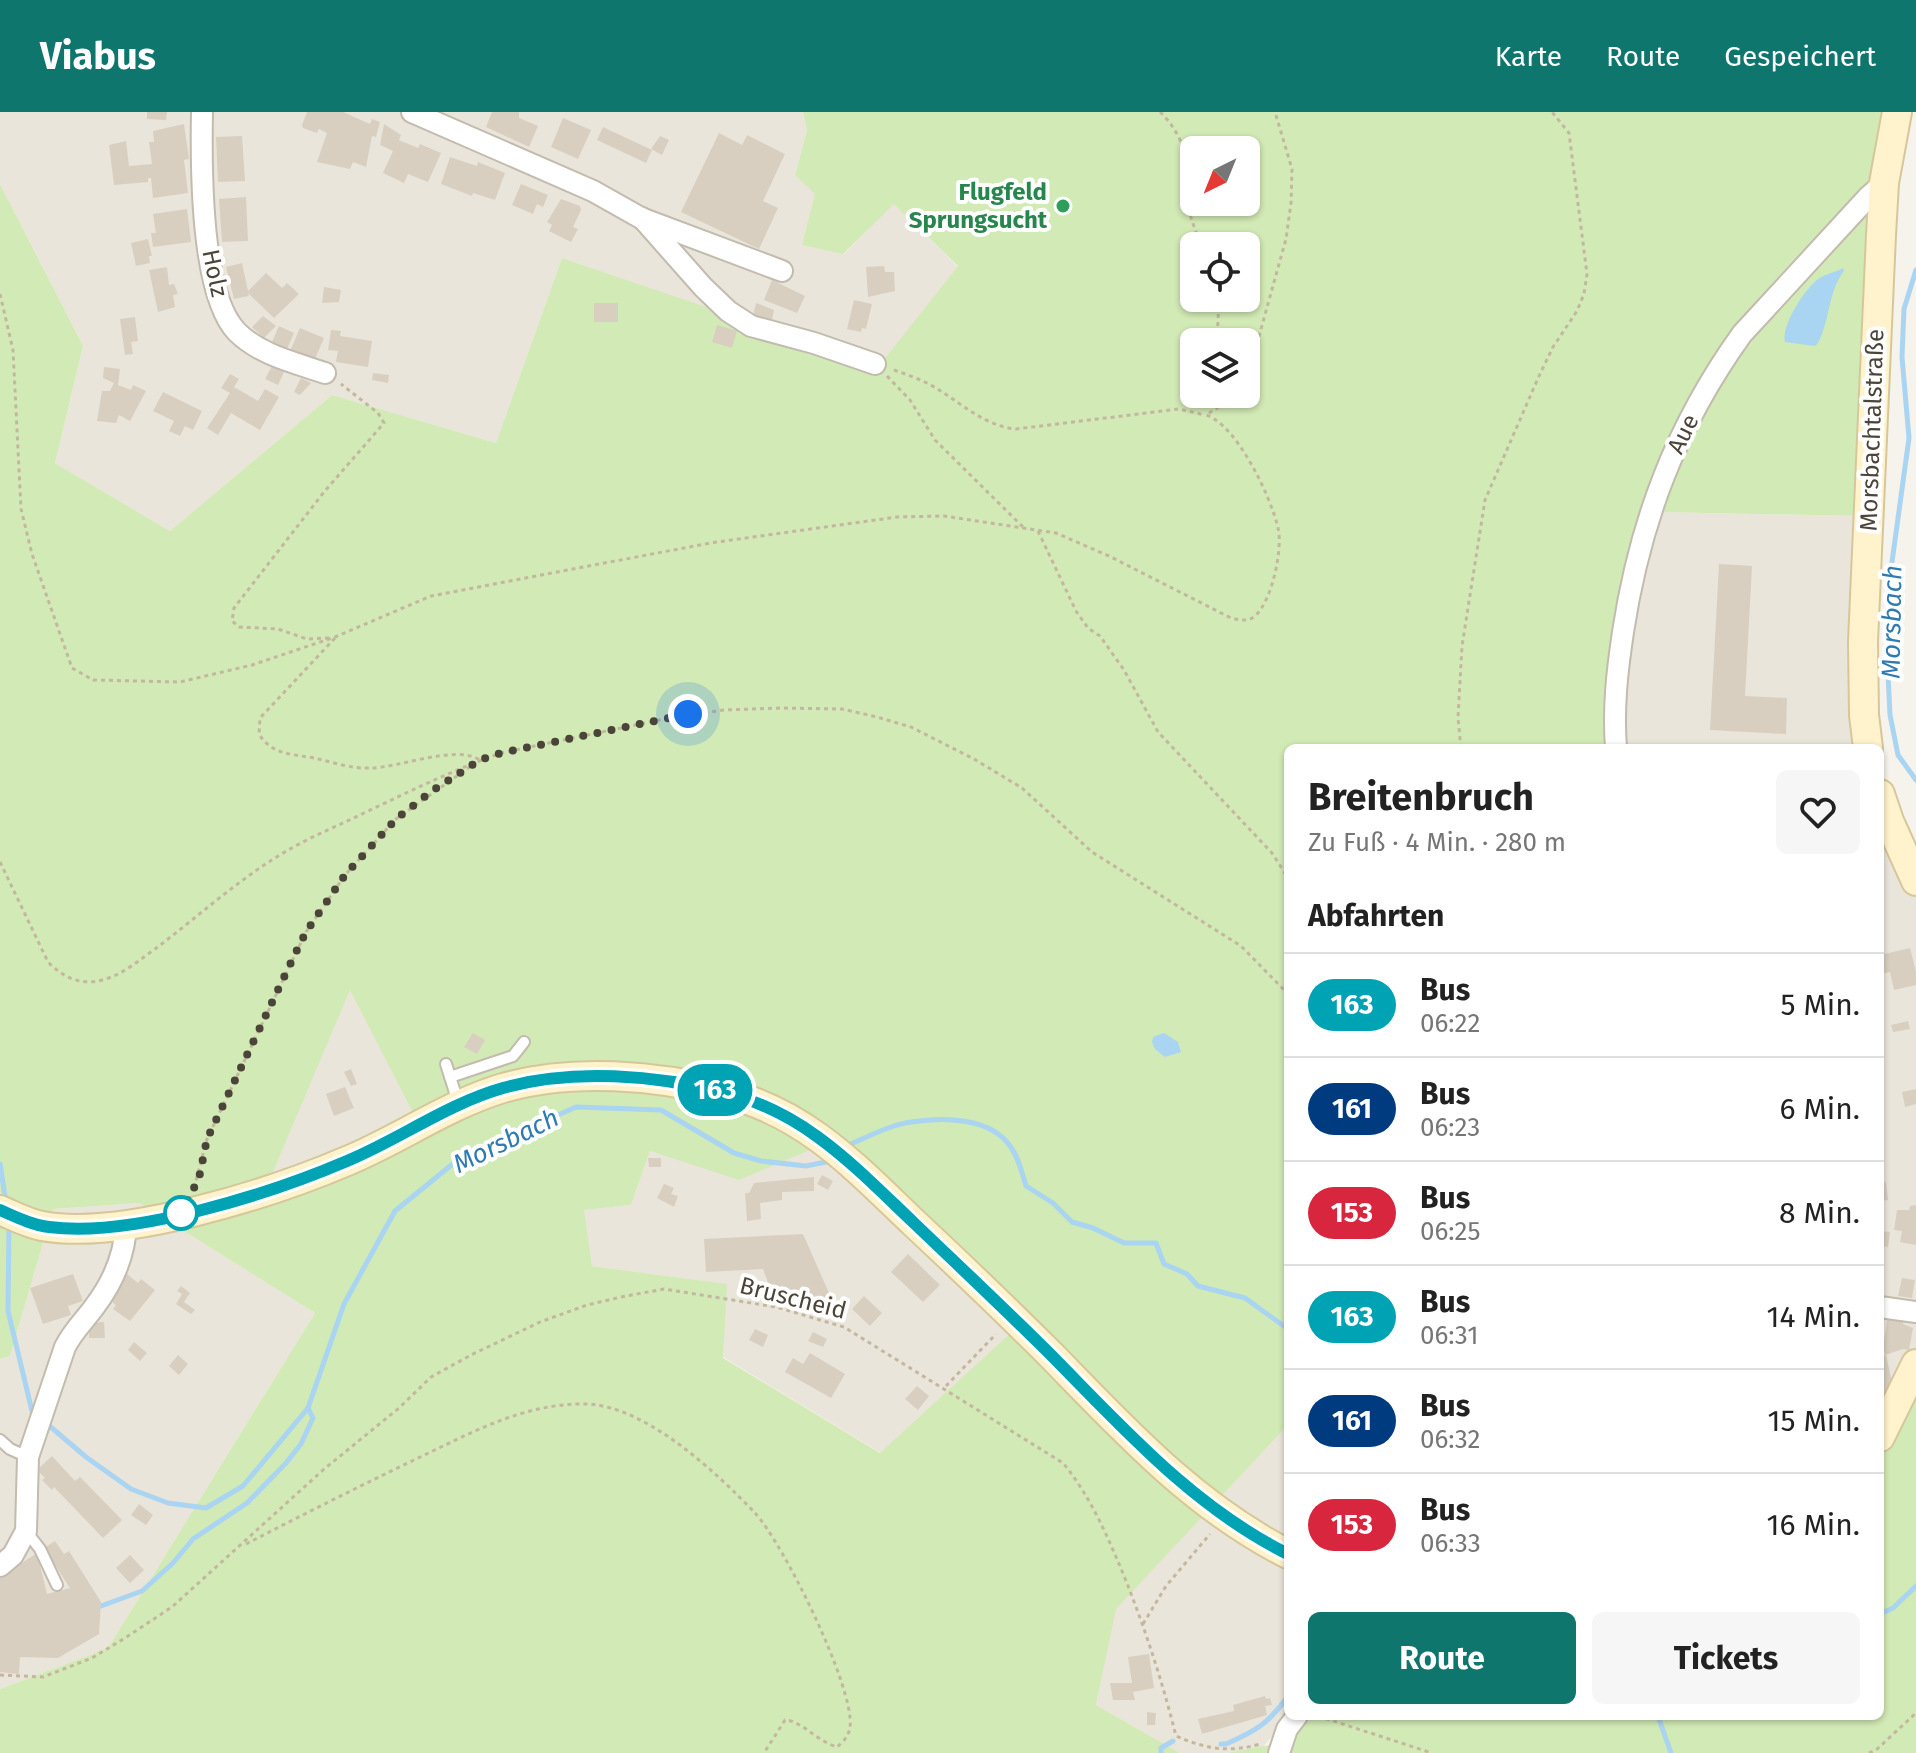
<!DOCTYPE html>
<html lang="de">
<meta charset="utf-8">
<style>
:root{--surface:#fff;--page:#f6f6f6;--text:#222;--muted:#767676;--line:#e0e0e0;--accent:#0f766e}
body{margin:0;font-family:"Fira Sans",sans-serif;background:var(--page);color:var(--text);height:100vh;display:flex;flex-direction:column;font-size:30px;white-space:nowrap}
*{box-sizing:border-box;margin:0}
p{font-size:26px;color:var(--muted)}
.icon{flex:none;width:44px;height:44px;fill:none;stroke:currentColor;stroke-width:2;stroke-linecap:round;stroke-linejoin:round}
.map{position:relative;flex:1;overflow:hidden}
.sheet{position:absolute;left:1284px;top:632px;width:600px;height:976px;display:flex;flex-direction:column;background:var(--surface);border-radius:12px;box-shadow:0 2px 6px #0004}
.sheet>*{flex:none}
.badge{padding:0 16px;border-radius:26px;font-size:28px;line-height:52px}
.needle{width:52px;rotate:223deg}
.fabs{position:absolute;left:1180px;top:24px;display:grid;gap:16px}
.fabs a{display:grid;place-items:center;width:80px;height:80px;border-radius:12px;background:var(--surface);box-shadow:0 2px 6px #0004;font-size:40px}
.you{position:absolute;width:40px;height:40px;margin:-20px;border:6px solid #fff;border-radius:50%;background:#1a73e8;box-shadow:0 0 0 12px #1a73e833}
.map>.badge{position:absolute;translate:-50% -50%;box-shadow:0 0 0 4px #fff}
h2{padding:0 24px;font-size:30px;line-height:72px}
.round{display:grid;place-items:center;flex:none;width:84px;height:84px;border-radius:12px;background:var(--page)}
.headline{display:flex;align-items:center;justify-content:space-between;height:136px;padding:0 24px}
h1{font-size:38px;font-weight:700;line-height:60px}
.primary-button{display:flex;gap:16px;margin-top:auto;padding:16px 24px}
.primary-button a{flex:1;height:92px;border-radius:12px;background:var(--accent);color:#fff;font-size:32px;font-weight:700;line-height:92px;text-align:center}
.primary-button a+a{background:var(--page);color:var(--text)}
ul{padding:0;list-style:none}
li{display:flex;align-items:center;gap:24px;height:104px;padding:0 24px;border-top:2px solid var(--line)}
li div{flex:1}
li b{display:block;font-size:30px}
li em{font-style:normal}
li .badge{min-width:88px;font-weight:700;text-align:center}
header{display:flex;align-items:center;gap:48px;box-sizing:border-box;height:112px;padding:0 40px;background:var(--accent);color:#fff}
header strong{font-size:38px}
nav{display:flex;gap:44px;margin-inline-start:auto;font-size:28px}
.map>svg:first-child{display:block}
.residential{fill:#eae5da}
.green{fill:#d2eab5;fill-rule:evenodd}
.water{fill:#a9d4f2}
.lines{fill:none;stroke-linecap:round;stroke-linejoin:round}
.stream{stroke:#a9d4f2;stroke-width:5}
.building{fill:#d8cfc1}
.service-casing{stroke:#c2bbae;stroke-width:14}
.minor-casing{stroke:#c2bbae;stroke-width:24}
.secondary-casing{stroke:#d6c79b;stroke-width:32}
.path{stroke:#c4b79f;stroke-width:3;stroke-dasharray:4 4;stroke-linecap:butt}
.service{stroke:#fff;stroke-width:10}
.minor{stroke:#fff;stroke-width:20}
.secondary{stroke:#fff3cd;stroke-width:28}
.line-casing{stroke:#fff;stroke-width:18}
.line{stroke:#00a3b4;stroke-width:12}
.walk{stroke:#4b4439;stroke-width:8;stroke-dasharray:0 14.4}
.leisure-dot{fill:#2e9e5b;stroke:#fff;stroke-width:3}
.stop-dot{fill:#fff;stroke:#00a3b4;stroke-width:4}
.labels{text-anchor:middle;dominant-baseline:central;stroke-width:8;stroke-linejoin:round;paint-order:stroke}
.leisure-label{font-size:24px;font-weight:bold;fill:#27864d;stroke:#fff;text-anchor:end}
.street-label{font-size:24px;fill:#4b4439;stroke:#fff}
.water-label{font-size:26px;font-style:italic;fill:#2e7ab2;stroke:#fff}
</style>
<header>
<strong>Viabus</strong>
<nav><a>Karte</a><a>Route</a><a>Gespeichert</a></nav>
</header>
<div class="map">
<svg width="1916" height="1641" viewBox="0 0 1916 1641">
<rect width="100%" height="100%" fill="#f6f3ec"/>
<!-- residential -->
<g class="residential">
<path d="M0,0H803L807,19L795,63L815,81L844,142L894,91L958,155L879,255L562,146L496,331L332,283L170,419L55,351L83,234L0,72Z"/>
<path d="M1658,400L1861,404L1868,636H1624L1622,572L1632,488Z"/>
<path d="M1880,681L1916,764V1262L1880,1334Z"/>
<path d="M350,877L414,1003L271,1065Z"/>
<path d="M836,1027L1030,1203L881,1341L723,1245L726,1172L592,1154L583,1098L631,1093L650,1039L739,1067Z"/>
<path d="M139,1091L315,1201L108,1536L0,1577V1247L10,1244L53,1097Z"/>
<path d="M1288,1313L1289,1604L1263,1635L1225,1641H1180L1096,1593L1115,1497Z"/>
</g>
<!-- green -->
<g class="green">
<path d="M803,0H1892L1861,404L1658,400L1624,491L1615,636H1288V1313L1116,1497L1096,1593L1180,1641H0V1577L108,1536L315,1201L139,1091L53,1097L10,1244L0,1247V72L83,234L55,351L170,419L332,283L496,331L562,146L879,254L958,154L894,92L843,142L802,133L815,82L795,63L807,19ZM1194,38H1246V90H1194ZM1194,134H1246V186H1194ZM1194,230H1246V282H1194ZM350,878L414,1003L271,1065ZM836,1027L1030,1203L880,1341L723,1246L727,1172L592,1154L584,1098L631,1093L650,1039L739,1068Z"/>
<path d="M1916,1262V1641H1226L1288,1630L1304,1604H1880V1334Z"/>
</g>
<!-- water -->
<g class="water">
<path d="M1843,156L1844,159C1828,179 1830,208 1818,231L1815,234L1785,230C1781,213 1805,177 1818,167C1825,162 1836,160 1843,156Z"/>
<path d="M1164,921L1178,930L1181,940L1165,945L1155,937L1152,930L1153,925Z"/>
</g>
<g class="lines">
<!-- stream -->
<g class="stream">
<path d="M1916,158L1904,197L1902,245L1909,326L1892,450L1887,541L1890,603L1898,643L1916,668"/>
<path d="M846,1034C866,1026 889,1013 911,1010C942,1005 990,1005 1010,1034C1019,1046 1022,1061 1026,1074L1053,1091L1072,1110L1093,1116L1124,1131H1156L1164,1152L1187,1162L1198,1174L1245,1186L1288,1217"/>
<path d="M0,1052L6,1091"/>
<path d="M9,1112L8,1199L32,1299L35,1302"/>
<path d="M46,1311L86,1345L131,1377L168,1391L206,1396L243,1374L308,1296L344,1192L395,1099L460,1046L576,995L661,998L734,1041L761,1049L806,1054L831,1049"/>
<path d="M101,1494L142,1479L173,1451L193,1427L247,1391L286,1351L301,1332L313,1306L308,1296"/>
<path d="M1880,1502L1893,1496L1916,1474"/>
<path d="M1658,1604L1671,1641"/>
<path d="M1221,1632H1226C1256,1619 1269,1611 1288,1584"/>
<path d="M1161,1641V1636L1173,1629"/>
</g>
</g>
<!-- building -->
<g class="building">
<path d="M147,0H167L166,8L147,7Z"/>
<path d="M307,0H343L370,12L372,7L380,10L376,25L372,24L366,55L353,50L350,57L317,50L327,21L319,17L317,21L303,16L302,13Z"/>
<path d="M492,0H519V6L538,14L529,35L486,15Z"/>
<path d="M563,6L591,18L578,47L551,35Z"/>
<path d="M184,12L189,47L184,48L188,81L153,86L151,66H148V70L114,73L109,33L126,29L129,54L152,52L149,30H154L153,19Z"/>
<path d="M384,12L401,23L399,28L418,36L420,32L441,41L428,70L408,62L404,71L383,61L393,39L380,33Z"/>
<path d="M603,15L652,38L646,51L597,28Z"/>
<path d="M719,21L742,33L747,23L785,42L763,89L778,96L759,137L681,100Z"/>
<path d="M242,24L245,69L218,70L216,25Z"/>
<path d="M660,24L669,28L662,43L651,37Z"/>
<path d="M450,45L477,54L478,50L505,61L495,88L473,81L472,84L441,72Z"/>
<path d="M521,72L548,83L543,95L537,92L533,102L512,93Z"/>
<path d="M246,85L248,129L222,130L219,87Z"/>
<path d="M561,87L580,94L581,98L573,115L578,117L571,130L549,119L552,113L547,110Z"/>
<path d="M187,97L191,130L153,135L151,121H156L153,102Z"/>
<path d="M148,127L152,144H149L150,151L136,154L131,131Z"/>
<path d="M242,151L248,179L266,161L282,176L287,171L299,182L274,206L248,181L249,184L234,187L226,155Z"/>
<path d="M884,154L885,160H894L895,179L868,185L866,155Z"/>
<path d="M167,155L169,173L174,172L178,182L173,183L175,195L158,200L149,158Z"/>
<path d="M772,168L805,184L797,201L764,188Z"/>
<path d="M324,175L341,178L339,190L322,191Z"/>
<path d="M854,188L872,192L866,217L862,216L861,220L847,217Z"/>
<rect x="594" y="191" width="24" height="19"/>
<path d="M756,191L774,198L772,208L753,204Z"/>
<path d="M263,204L276,214L264,226L252,215Z"/>
<path d="M135,205L138,229L131,230L133,242L125,243L120,207Z"/>
<path d="M717,213L737,219L732,236L712,230Z"/>
<path d="M279,214L294,221L287,237L272,230Z"/>
<path d="M300,216L324,226L314,249L290,239Z"/>
<path d="M331,218L341,219L340,224L372,229L368,255L336,250L338,239L328,238Z"/>
<path d="M273,252L285,258L278,273L265,267Z"/>
<path d="M104,255L120,257L118,273L131,278L133,273L146,279L130,309L119,303L116,311L97,309L102,279H110L114,271L103,266Z"/>
<path d="M373,261L389,263L388,271L372,268Z"/>
<path d="M230,262L239,267L234,275L258,289L265,277L279,285L260,318L231,301L218,323L207,316L230,281L221,276Z"/>
<path d="M301,266L311,271L300,283L294,280Z"/>
<path d="M163,280L202,299L193,318L185,314L180,324L169,319L174,309L153,299Z"/>
<path d="M1719,452L1752,454L1745,584L1787,586L1786,622L1710,618Z"/>
<path d="M1910,836L1916,860V873L1894,878L1890,860L1880,862V843Z"/>
<path d="M1908,909L1910,917L1893,920L1891,913Z"/>
<path d="M473,921L485,928L477,942L464,935Z"/>
<path d="M351,957L357,972L351,974L344,960Z"/>
<path d="M345,975L354,996L334,1004L326,982Z"/>
<path d="M1916,977V992L1905,995L1902,980Z"/>
<path d="M648,1046H661V1055H649Z"/>
<path d="M822,1063L833,1069L828,1078L817,1072Z"/>
<path d="M814,1065V1079L782,1080V1088L760,1091L761,1107L747,1109L745,1081H749L754,1071Z"/>
<path d="M1886,1070L1888,1088L1880,1089V1071Z"/>
<path d="M664,1072L674,1076L671,1082L678,1084L674,1095L657,1086Z"/>
<path d="M1916,1093V1133L1900,1130L1902,1119L1894,1118L1897,1098H1909L1910,1094Z"/>
<path d="M1880,1119L1890,1120L1888,1135L1880,1134Z"/>
<path d="M803,1122L833,1190L816,1194L817,1197L803,1198L792,1196L788,1185L775,1190L763,1157L706,1160L704,1127Z"/>
<path d="M908,1142L940,1173L923,1190L891,1160Z"/>
<path d="M73,1162L83,1189L68,1194L71,1203L43,1212L30,1176Z"/>
<path d="M127,1162L138,1171L141,1167L155,1178L130,1209L113,1197L116,1193L108,1186Z"/>
<path d="M1902,1166L1915,1168L1912,1186L1898,1184Z"/>
<path d="M181,1174L190,1181L184,1190L195,1198L191,1202L176,1192L182,1182L177,1179Z"/>
<path d="M864,1184L882,1201L870,1214L852,1197Z"/>
<path d="M1888,1204L1904,1206L1903,1212L1913,1216L1909,1238L1903,1237L1885,1243L1883,1235Z"/>
<path d="M104,1210L105,1226H89V1211Z"/>
<path d="M755,1217L768,1223L763,1235L749,1228Z"/>
<path d="M813,1220L827,1227L823,1235L808,1229Z"/>
<path d="M134,1230L147,1241L140,1249L128,1238Z"/>
<path d="M810,1241L845,1262L831,1286L785,1260L793,1246L803,1252Z"/>
<path d="M178,1243L188,1252L179,1263L169,1254Z"/>
<path d="M1886,1243L1892,1270L1880,1294V1245Z"/>
<path d="M917,1274L929,1284L918,1298L905,1287Z"/>
<path d="M52,1344L75,1369L80,1365L122,1408L103,1426L54,1375L52,1378L42,1368L45,1366L37,1358Z"/>
<path d="M139,1392L153,1403L146,1413L131,1403Z"/>
<path d="M55,1429L64,1442L69,1439L101,1490L99,1522L58,1546L20,1545L19,1562L0,1560V1465L37,1441L47,1482L70,1476L44,1436Z"/>
<path d="M130,1443L144,1458L130,1471L116,1456Z"/>
<path d="M1149,1542L1154,1576L1133,1580L1135,1588H1113L1110,1571H1132L1128,1545Z"/>
<path d="M1265,1584L1266,1587L1270,1586L1272,1593L1265,1594L1267,1603L1202,1622L1198,1607L1234,1599L1233,1593Z"/>
<path d="M1147,1600L1156,1601L1155,1613H1147Z"/>
</g>
<g class="lines">
<defs>
<g id="service">
<path d="M446,952L458,990"/>
<path d="M450,965L513,944L524,930"/>
<path d="M0,1328L10,1337L28,1345"/>
<path d="M26,1419L40,1437L57,1473"/>
</g>
<g id="minor">
<path d="M202,0C201,52 200,182 237,220C260,243 296,251 325,261"/>
<path d="M412,0L593,79L641,106L782,159"/>
<path d="M642,106L703,175L728,199L751,214L814,231L875,252"/>
<path d="M1616,636C1613,596 1617,560 1623,520C1640,409 1676,314 1742,222L1869,84L1884,71"/>
<path d="M1880,1195L1916,1200"/>
<path d="M0,1454L13,1443L26,1419L28,1345L65,1235C73,1219 85,1208 95,1194C113,1170 125,1143 126,1112"/>
<path d="M1279,1641L1287,1617L1297,1604"/>
</g>
<g id="secondary">
<path d="M1868,636L1864,603L1863,530L1881,123L1884,71L1897,0"/>
<path d="M1880,682L1889,709L1916,769"/>
<path d="M0,1098C14,1104 27,1111 42,1114C122,1129 272,1081 347,1049C400,1027 447,993 503,976C572,956 657,963 725,981C806,1001 855,1055 914,1111C961,1155 1008,1200 1054,1246C1126,1320 1195,1395 1288,1442"/>
<path d="M1880,1325L1916,1252"/>
</g>
</defs>
<!-- service casing -->
<use href="#service" class="service-casing"/>
<!-- minor casing -->
<use href="#minor" class="minor-casing"/>
<!-- secondary casing -->
<use href="#secondary" class="secondary-casing"/>
<!-- path -->
<g class="path">
<path d="M1160,0C1173,12 1184,31 1186,49C1187,57 1184,66 1184,74C1186,95 1194,114 1201,134"/>
<path d="M0,182L13,238L21,397L32,442L72,556L93,568L180,570L252,553L335,525L431,484L710,431L897,405L944,404L1056,421L1109,444L1231,506C1240,508 1248,510 1255,504C1272,489 1283,437 1278,416C1271,385 1237,313 1206,303L1239,282"/>
<path d="M1217,230L1219,186"/>
<path d="M894,258C908,263 923,268 936,276C962,292 985,314 1016,317L1179,297L1205,303"/>
<path d="M887,264L910,288L935,328L1023,415"/>
<path d="M1246,271L1286,127L1291,91L1292,57L1275,0"/>
<path d="M1222,282L1226,291"/>
<path d="M1038,419L1076,499L1088,516L1100,524L1124,558L1158,620L1272,741L1288,766"/>
<path d="M329,526L307,527L278,517L239,515L232,509L234,496L324,380L384,311L378,301L341,272"/>
<path d="M335,526L260,606L259,622C272,643 292,642 314,646C332,650 351,657 370,656C399,656 456,632 480,648"/>
<path d="M1461,636L1458,606L1462,534L1485,388L1539,264L1553,235L1577,199L1584,182L1587,162L1569,21L1552,0"/>
<path d="M0,750L48,850C63,865 80,874 102,868C123,863 142,846 159,834C197,805 235,771 275,746C303,728 333,716 362,702C408,680 453,658 501,641L664,607L724,598L780,596L842,597L877,605L911,615L974,647L1022,676L1092,740L1241,834L1288,882"/>
<path d="M194,1076L207,1027L306,820L345,763L396,707L474,652"/>
<path d="M946,1274L996,1222"/>
<path d="M246,1432C302,1403 358,1375 414,1348C469,1322 523,1291 585,1292C645,1293 716,1360 755,1401C783,1431 855,1576 850,1615C849,1624 843,1630 837,1635C817,1629 800,1608 785,1608L764,1641"/>
<path d="M1143,1512L1166,1474L1210,1422"/>
<path d="M0,1563L43,1565L92,1546L125,1526L172,1495L323,1358L399,1296L431,1265L471,1243L540,1210L587,1193L621,1185L664,1177L776,1195L844,1215L1063,1351C1090,1384 1106,1421 1122,1459C1144,1513 1162,1568 1176,1624C1206,1637 1229,1641 1260,1632"/>
<path d="M1318,1604L1432,1641"/>
<path d="M1869,1641L1876,1638L1916,1601"/>
</g>
<!-- service -->
<use href="#service" class="service"/>
<!-- minor -->
<use href="#minor" class="minor"/>
<!-- secondary -->
<use href="#secondary" class="secondary"/>
</g>
<g class="lines">
<defs>
<path id="line" d="M0,1098C16,1105 32,1113 49,1115C131,1126 270,1082 347,1049C400,1027 447,992 503,976C572,956 657,963 726,981C806,1001 855,1055 914,1111C961,1156 1008,1200 1054,1246C1126,1319 1195,1396 1288,1442"/>
</defs>
<!-- line casing -->
<use href="#line" class="line-casing"/>
<!-- line -->
<use href="#line" class="line"/>
<!-- walk -->
<path class="walk" d="M181,1101L199,1066L207,1027L295,842L306,820L345,763L396,707L432,679L480,648L501,641L688,602"/>
</g>
<!-- markers -->
<circle class="leisure-dot" cx="1063" cy="94" r="8"/>
<circle class="stop-dot" cx="181" cy="1101" r="16"/>
<g class="labels">
<!-- leisure labels -->
<g class="leisure-label">
<text x="1047" y="80">Flugfeld<tspan x="1047" dy="28">Sprungsucht</tspan></text>
</g>
<!-- street labels -->
<g class="street-label">
<text transform="translate(215 161) rotate(78)">Holz</text>
<text transform="translate(1872 318) rotate(-88)">Morsbachtalstraße</text>
<text transform="translate(1683 322) rotate(-64)">Aue</text>
<text transform="translate(793 1186) rotate(14)">Bruscheid</text>
</g>
<!-- water labels -->
<g class="water-label">
<text transform="translate(1892 510) rotate(-89)">Morsbach</text>
<text transform="translate(506 1029) rotate(-26)">Morsbach</text>
</g>
</g>
</svg>
<div class="fabs">
<a><svg class="needle" viewBox="-14 -14 28 28"><path d="M0-13l5 13h-10z" fill="#e53935"/><path d="M0 13l5-13h-10z" fill="#767676"/></svg></a>
<a><svg class="icon" aria-label="locate" viewBox="0 0 24 24"><circle cx="12" cy="12" r="6"/><path d="M12 2v4M12 18v4M2 12h4M18 12h4"/></svg></a>
<a><svg class="icon" aria-label="layers" viewBox="0 0 24 24"><path d="M12 4l9 5-9 5-9-5zM3 14l9 5 9-5"/></svg></a>
</div>
<div class="you" style="left:688px;top:602px"></div>
<b class="badge" style="left:715px;top:978px;background:#00a3b4;color:#fff">163</b>
<section class="sheet">
<div class="headline"><div><h1>Breitenbruch</h1><p>Zu Fuß · 4 Min. · 280 m</p></div><a class="round"><svg class="icon" aria-label="heart" viewBox="0 0 24 24"><path d="M12 20l-8-8c-3-5 5-10 8-4 3-6 11-1 8 4z"/></svg></a></div>
<h2>Abfahrten</h2>
<ul>
<li><span class="badge" style="background:#00a3b4;color:#fff">163</span><div><b>Bus</b><p>06:22</p></div><em>5 Min.</em></li>
<li><span class="badge" style="background:#003b80;color:#fff">161</span><div><b>Bus</b><p>06:23</p></div><em>6 Min.</em></li>
<li><span class="badge" style="background:#d7263d;color:#fff">153</span><div><b>Bus</b><p>06:25</p></div><em>8 Min.</em></li>
<li><span class="badge" style="background:#00a3b4;color:#fff">163</span><div><b>Bus</b><p>06:31</p></div><em>14 Min.</em></li>
<li><span class="badge" style="background:#003b80;color:#fff">161</span><div><b>Bus</b><p>06:32</p></div><em>15 Min.</em></li>
<li><span class="badge" style="background:#d7263d;color:#fff">153</span><div><b>Bus</b><p>06:33</p></div><em>16 Min.</em></li>
</ul>
<div class="primary-button"><a>Route</a><a>Tickets</a></div>
</section>
</div>
